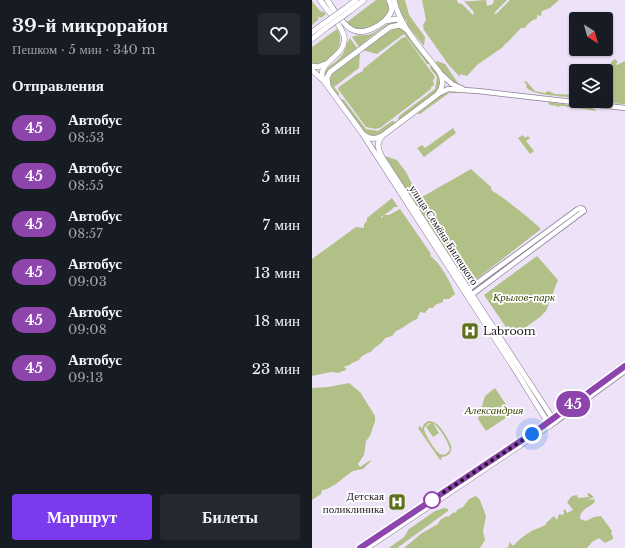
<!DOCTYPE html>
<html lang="ru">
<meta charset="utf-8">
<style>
:root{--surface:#171b24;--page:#242831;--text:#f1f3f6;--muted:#9ea1a6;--accent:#7c3aed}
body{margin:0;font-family:"Libre Baskerville",serif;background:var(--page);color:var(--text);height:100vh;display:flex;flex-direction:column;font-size:15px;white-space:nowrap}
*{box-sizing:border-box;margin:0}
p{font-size:13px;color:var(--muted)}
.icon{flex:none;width:22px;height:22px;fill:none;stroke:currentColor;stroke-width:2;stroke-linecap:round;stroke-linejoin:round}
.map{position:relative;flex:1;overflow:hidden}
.panel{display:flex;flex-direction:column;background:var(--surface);width:312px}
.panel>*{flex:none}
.badge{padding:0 8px;border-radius:13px;font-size:14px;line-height:26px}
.needle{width:26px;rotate:143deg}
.buttons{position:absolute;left:257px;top:12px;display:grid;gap:8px}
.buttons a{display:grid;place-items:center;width:44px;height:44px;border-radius:4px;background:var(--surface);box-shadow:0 1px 3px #0004;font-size:20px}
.you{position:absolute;width:20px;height:20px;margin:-10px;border:3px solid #fff;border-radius:50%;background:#1a73e8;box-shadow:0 0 0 6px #1a73e833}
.map>.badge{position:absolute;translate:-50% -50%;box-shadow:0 0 0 2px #fff}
h2{padding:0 12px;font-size:15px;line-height:36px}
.round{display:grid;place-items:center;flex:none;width:42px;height:42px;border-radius:4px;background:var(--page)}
.summary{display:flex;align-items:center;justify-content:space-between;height:68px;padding:0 12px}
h1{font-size:19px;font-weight:800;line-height:30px}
.cta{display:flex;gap:8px;margin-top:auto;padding:8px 12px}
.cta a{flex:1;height:46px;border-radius:4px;background:var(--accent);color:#fff;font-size:16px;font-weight:800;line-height:46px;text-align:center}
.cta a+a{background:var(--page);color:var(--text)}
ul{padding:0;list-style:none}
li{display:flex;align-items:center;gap:12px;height:48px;padding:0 12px}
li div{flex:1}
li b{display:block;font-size:15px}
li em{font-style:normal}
li .badge{min-width:44px;font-weight:700;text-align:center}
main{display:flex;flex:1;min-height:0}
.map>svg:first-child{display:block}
.green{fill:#b1c086;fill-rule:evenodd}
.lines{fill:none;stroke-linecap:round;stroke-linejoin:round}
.secondary-casing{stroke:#8c8196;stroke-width:6}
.primary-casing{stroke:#8c8196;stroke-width:6}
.secondary{stroke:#fff;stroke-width:4.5}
.primary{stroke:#fff;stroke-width:5}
.primary-bridge-casing{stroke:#8c8196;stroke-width:6;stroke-linecap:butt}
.primary-bridge{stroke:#fff;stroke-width:5}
.line-casing{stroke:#fff;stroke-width:9}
.line{stroke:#8e44ad;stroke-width:6}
.walk{stroke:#1e1921;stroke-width:4;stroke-dasharray:0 7.2}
.stop-dot{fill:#fff;stroke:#8e44ad;stroke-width:2}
.labels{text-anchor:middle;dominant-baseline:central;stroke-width:3.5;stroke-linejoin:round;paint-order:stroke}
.street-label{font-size:11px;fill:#1e1921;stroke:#fff}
.park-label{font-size:11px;font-style:italic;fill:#384500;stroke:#fff}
.poi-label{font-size:11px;fill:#1e1921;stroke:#fff;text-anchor:start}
</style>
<main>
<section class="panel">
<div class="summary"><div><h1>39-й микрорайон</h1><p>Пешком · 5 мин · 340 m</p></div><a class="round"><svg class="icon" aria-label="heart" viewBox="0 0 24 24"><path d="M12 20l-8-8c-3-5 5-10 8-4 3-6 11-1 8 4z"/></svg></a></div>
<h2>Отправления</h2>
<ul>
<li><span class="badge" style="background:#8e44ad;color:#fff">45</span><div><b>Автобус</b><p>08:53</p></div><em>3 мин</em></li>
<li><span class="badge" style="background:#8e44ad;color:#fff">45</span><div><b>Автобус</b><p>08:55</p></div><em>5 мин</em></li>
<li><span class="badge" style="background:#8e44ad;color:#fff">45</span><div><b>Автобус</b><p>08:57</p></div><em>7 мин</em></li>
<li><span class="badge" style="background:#8e44ad;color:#fff">45</span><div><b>Автобус</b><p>09:03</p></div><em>13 мин</em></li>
<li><span class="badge" style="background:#8e44ad;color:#fff">45</span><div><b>Автобус</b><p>09:08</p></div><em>18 мин</em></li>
<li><span class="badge" style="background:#8e44ad;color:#fff">45</span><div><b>Автобус</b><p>09:13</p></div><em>23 мин</em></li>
</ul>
<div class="cta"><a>Маршрут</a><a>Билеты</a></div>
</section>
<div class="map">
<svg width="313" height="548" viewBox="0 0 313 548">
<rect width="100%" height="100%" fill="#eee2f9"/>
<!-- green -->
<g class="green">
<path d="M64,0H75C76,4 79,9 77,12C75,16 71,19 68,21C57,29 45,35 35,22Z"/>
<path d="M84,0H93L97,15L113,37L112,46L95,25L94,20L93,19L92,21L87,12Z"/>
<path d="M110,0H145L146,3L150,4L161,15L162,12L152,1C159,2 166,0 174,0L175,6L181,4L182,0H195L182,13L184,14L198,0H247L238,8L230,11L229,16L225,15V19C221,19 215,24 213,28H209L196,42L193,44L191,47L165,65L155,76L148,74V77L136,64L112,30L111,25L114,20Z"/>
<path d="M0,1L8,11L12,12L14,14L9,18L5,16L7,19L0,25Z"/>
<path d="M83,20L89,23C74,21 59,38 47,47L40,37C46,34 53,36 59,34C68,30 74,23 83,20Z"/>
<path d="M84,27L92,29L119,64H115L92,34L65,54L50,50Z"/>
<path d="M25,29C36,45 17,66 0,64V47Z"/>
<path d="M94,37L123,77L121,81L122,85L119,87V89L68,128L63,129L54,127L26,89L27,87L45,74L51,71V69L90,38Z"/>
<path d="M38,38L45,48L16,70L12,77C12,66 24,64 30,55C34,50 34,43 38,38Z"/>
<path d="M48,52L47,68L22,87L27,93L26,97C20,89 15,83 20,73Z"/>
<path d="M303,59L306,62L304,64L305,65L313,61V104C306,104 297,104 294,96L299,62Z"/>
<path d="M125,61L133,64L148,86C137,80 130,72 123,63Z"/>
<path d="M119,65C123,70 130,78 129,84C127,94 95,114 86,121L87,116L123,89L125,77L118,68Z"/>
<path d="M214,81L223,91L233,93L236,91L243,94L264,95V98C252,96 221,96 214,87L215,85L212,82Z"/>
<path d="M138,92H146L143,93H137L108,114H105L129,95Z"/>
<path d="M28,99L32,100L54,129L66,131L80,121L85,122C74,130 66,141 52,133Z"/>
<path d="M237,102L249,104L252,103L254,105L276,106L284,110L283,111C281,110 259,107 255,107L253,106H248L246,107L243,105L242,106L236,104Z"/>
<path d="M141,128L144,133L112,157L105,148L110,145L113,148Z"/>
<path d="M211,135L213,138L216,136L218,138L214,141L222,151L218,154L206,138Z"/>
<path d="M73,156L85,160L94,172L104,192L98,196L97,195Z"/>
<path d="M159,169L179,187L180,191C185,192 225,224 229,229L166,278L163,279L110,197Z"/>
<path d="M105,195L139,246L140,258L135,254L100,199Z"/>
<path d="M80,198L86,207H82C78,212 73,214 69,217L70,218L72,215H77L88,209L117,251L119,254L118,256C128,262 139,283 143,294L137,299H131V302L123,305L121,308H117L113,313L108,312L105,319C97,322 92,328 84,331L80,336L73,338C70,345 62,346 59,352C54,353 49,356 47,360L40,363L38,365L31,367L34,368V370L28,372L27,373L19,372L0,376V259L44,227L52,228V224L55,221V218Z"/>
<path d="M225,256L246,280L234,311L228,317L210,330L206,328L204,330H200L197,326L194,327L172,295Z"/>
<path d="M37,383L48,392L63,416V421L58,436L54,441L52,455L46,464L48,467L57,461L60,460L51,469C48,470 44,470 41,471C33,476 19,490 10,490L9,494L0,500V388L16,387Z"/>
<path d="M183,388L199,412L198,415L174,431L166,419L173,396Z"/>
<path d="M116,421C127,420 134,436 139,445C141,452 136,457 129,457L130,459L128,460L106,428L108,426L110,429L112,424ZM117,423H119L114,427L121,437L127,433L121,423C127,427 137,442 138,450L134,454C131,455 130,455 128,454C123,451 112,433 112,428Z"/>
<path d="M277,493L282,497L275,500L282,499L283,502C277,508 268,509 268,519L274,521L282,517L289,516L300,531L299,534L301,536V539L293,543L287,538L280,542L275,548H194L196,547L198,542L201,546C213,534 218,531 234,525V523L242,516L245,520L247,514L251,515L252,513L251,511L253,509L255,513L261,510L255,502L260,496L265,495L266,498L277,497L275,494Z"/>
<path d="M164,496L168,500L174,516L171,531L173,540L168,548H92L110,533L126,524L128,520L135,516L136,517L142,512L144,513L145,510L151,507L157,499Z"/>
<path d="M132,508L136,509V511L85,548H77L92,537L97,529L123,511Z"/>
</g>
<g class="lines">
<defs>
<g id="secondary">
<path d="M129,74L140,84L151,89"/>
<path d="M126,94L136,89L166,91L313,108"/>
<path d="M154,291L266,209L269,208L271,209L272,211L269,213L158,296"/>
<path d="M240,419L313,366"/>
<path d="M243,422L313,371"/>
</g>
<g id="primary">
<path d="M8,0C15,10 29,25 32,36C36,57 4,60 11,80"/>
<path d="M15,0C21,8 30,24 39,29C51,37 74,24 79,12C81,8 79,4 77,0"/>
<path d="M35,7L44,0"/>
<path d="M38,11L52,0"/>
<path d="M74,21L84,19L90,22"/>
<path d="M0,32L11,24"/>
<path d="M0,39L14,28"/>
<path d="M0,66L6,67L13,64"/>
<path d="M0,70L12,81L50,133L202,368L238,426"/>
<path d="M16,85L15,78L18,72L78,27L88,25L95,30"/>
<path d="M52,135C58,140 63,139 70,136L126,94C131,87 132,81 128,73C112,51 88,28 82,0"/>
<path d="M48,548L238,421"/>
<path d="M55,548L243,422L70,157C66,149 64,143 70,136"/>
</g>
</defs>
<!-- secondary casing -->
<use href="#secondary" class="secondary-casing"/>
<!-- primary casing -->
<use href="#primary" class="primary-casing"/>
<!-- secondary -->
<use href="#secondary" class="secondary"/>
<!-- primary -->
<use href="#primary" class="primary"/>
<defs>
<g id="primary-bridge">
<path d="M11,24L35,7"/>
<path d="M14,28L38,11"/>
</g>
</defs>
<!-- primary-bridge casing -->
<use href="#primary-bridge" class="primary-bridge-casing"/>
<!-- primary-bridge -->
<use href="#primary-bridge" class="primary-bridge"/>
</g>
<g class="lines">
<defs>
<path id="line" d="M48,548L231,426L313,366"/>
</defs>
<!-- line casing -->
<use href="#line" class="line-casing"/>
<!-- line -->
<use href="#line" class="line"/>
<!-- walk -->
<path class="walk" d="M120,500L117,502L220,434"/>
</g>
<!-- icons -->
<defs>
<symbol id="hospital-square" viewBox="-11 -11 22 22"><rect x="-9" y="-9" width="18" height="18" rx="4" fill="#5f701c" stroke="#fff"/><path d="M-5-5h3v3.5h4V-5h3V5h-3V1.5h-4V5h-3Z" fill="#fff"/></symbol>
</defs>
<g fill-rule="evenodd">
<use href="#hospital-square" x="148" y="321" width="20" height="20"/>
<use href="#hospital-square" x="75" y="492" width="20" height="20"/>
</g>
<!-- markers -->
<circle class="stop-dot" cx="120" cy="500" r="8"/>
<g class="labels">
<!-- street labels -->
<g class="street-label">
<text transform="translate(132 235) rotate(57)">улица Семёна Билецкого</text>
</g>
<!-- park labels -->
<g class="park-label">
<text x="212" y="297">Крылов-парк</text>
<text x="182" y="410">Александрия</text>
</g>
<!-- poi labels -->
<g class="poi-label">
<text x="171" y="331">Labroom</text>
<text x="72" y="496" text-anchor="end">Детская<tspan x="72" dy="13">поликлиника</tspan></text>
</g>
</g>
</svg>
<div class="buttons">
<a><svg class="needle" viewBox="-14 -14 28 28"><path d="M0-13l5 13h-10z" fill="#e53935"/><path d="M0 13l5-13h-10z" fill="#9ea1a6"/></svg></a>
<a><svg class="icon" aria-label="layers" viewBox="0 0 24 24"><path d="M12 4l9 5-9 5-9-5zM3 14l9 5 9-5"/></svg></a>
</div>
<div class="you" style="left:220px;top:434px"></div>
<b class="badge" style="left:261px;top:404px;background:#8e44ad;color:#fff">45</b>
</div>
</main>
